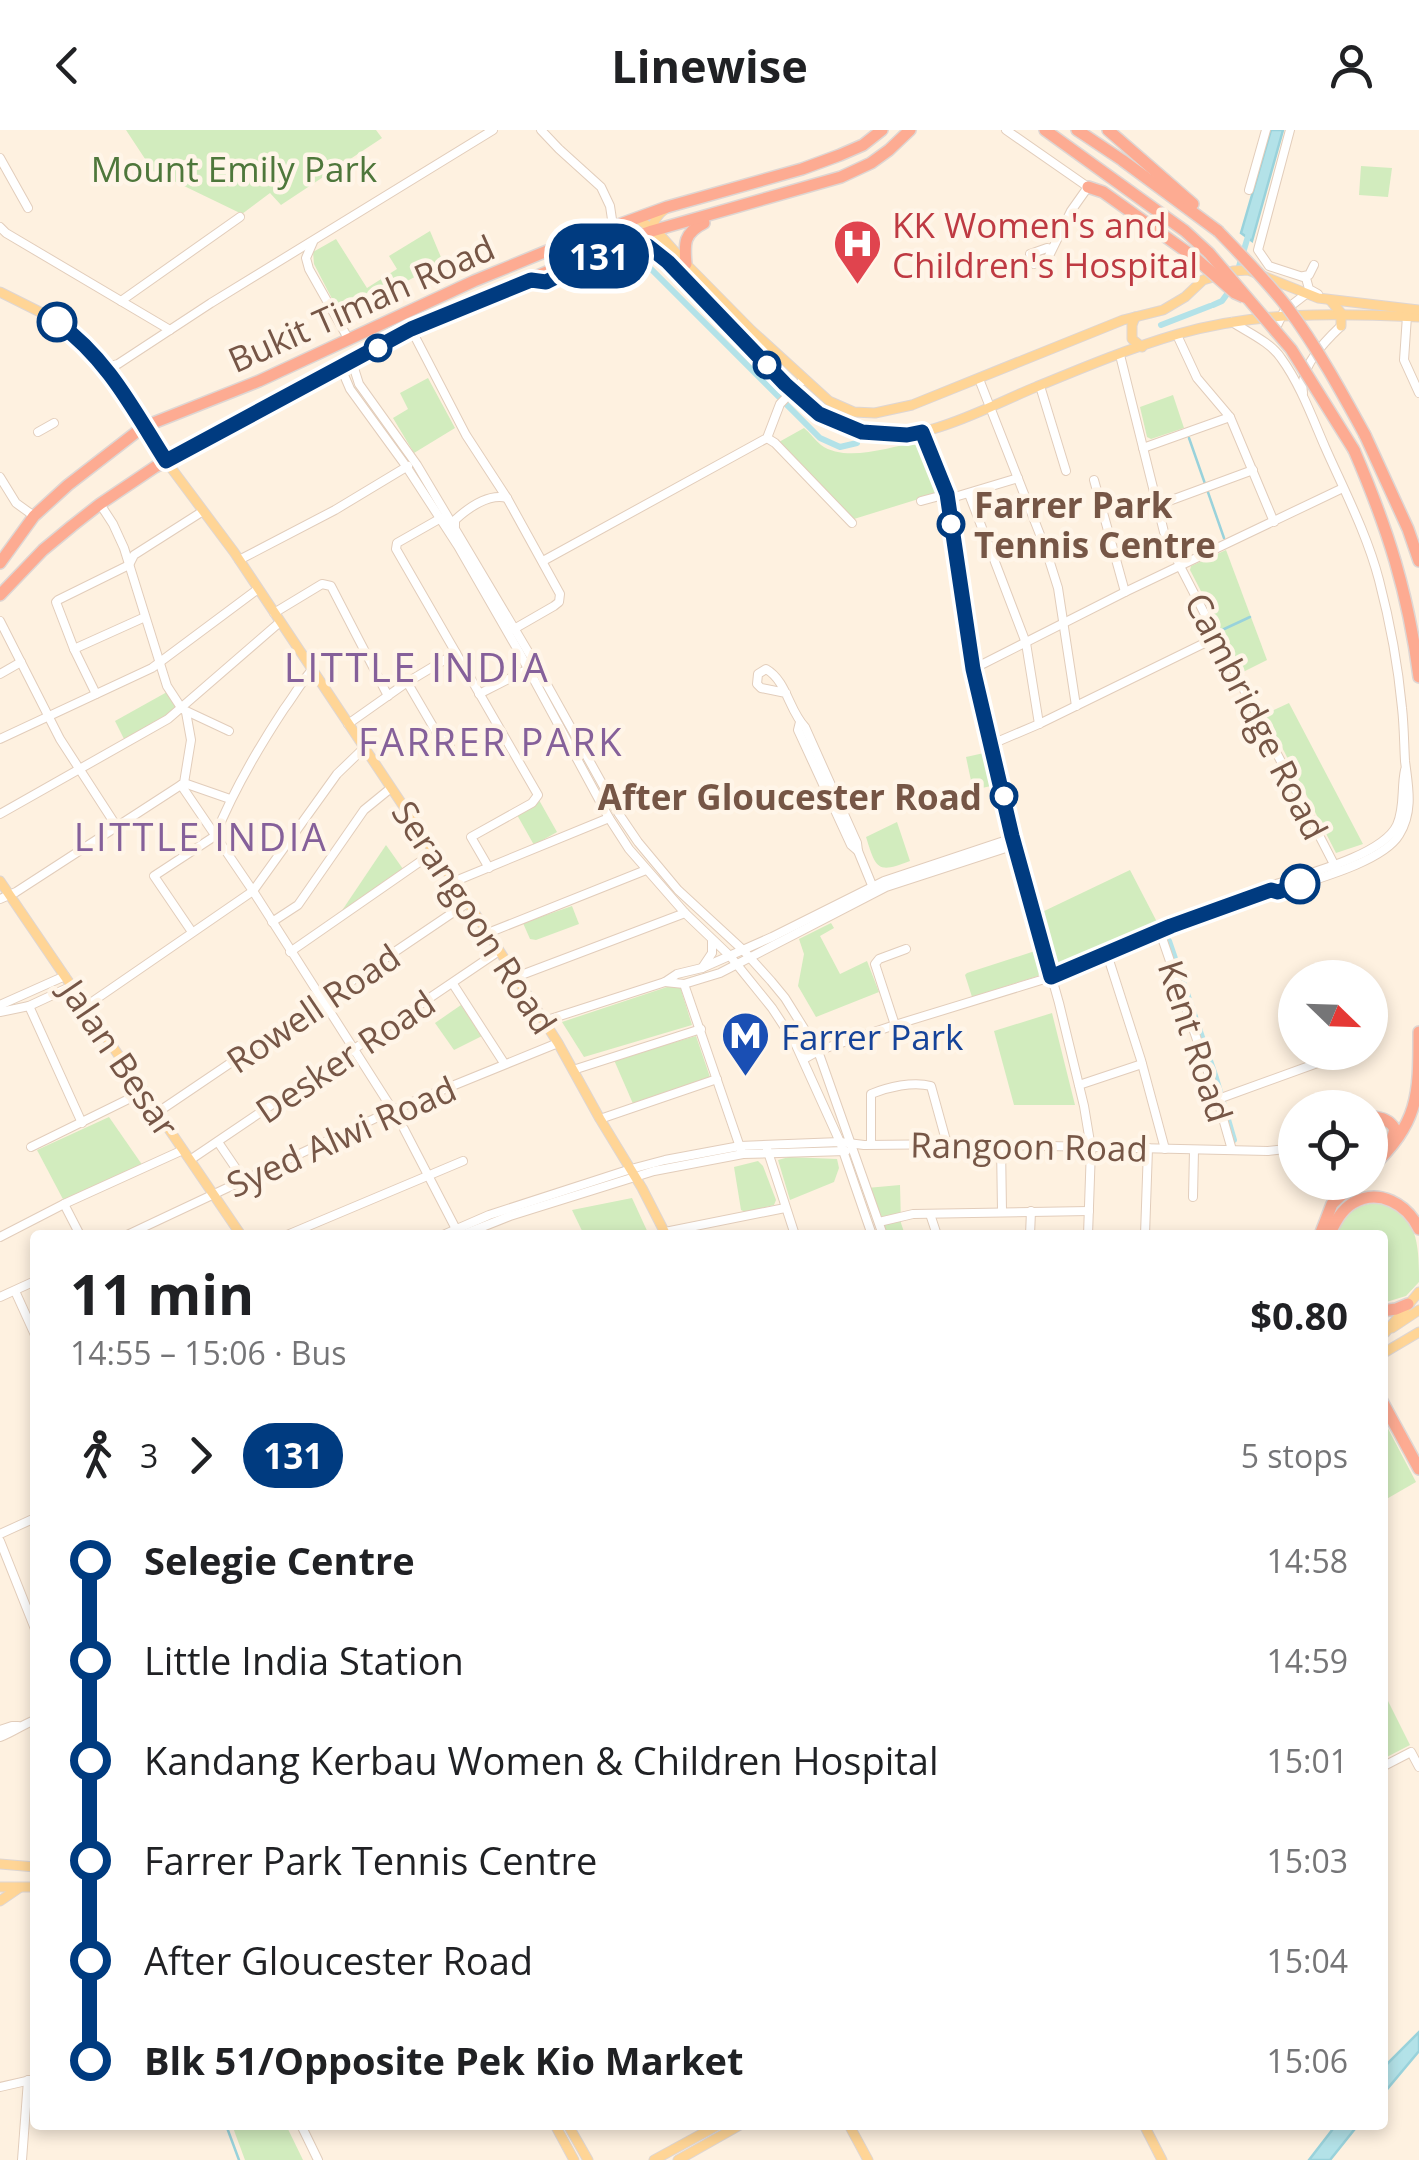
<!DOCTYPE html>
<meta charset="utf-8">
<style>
:root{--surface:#fff;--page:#f6f6f6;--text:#202124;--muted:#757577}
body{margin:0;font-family:"Open Sans",sans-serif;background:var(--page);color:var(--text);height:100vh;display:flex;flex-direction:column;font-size:38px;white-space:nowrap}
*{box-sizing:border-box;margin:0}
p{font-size:32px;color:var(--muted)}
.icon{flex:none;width:55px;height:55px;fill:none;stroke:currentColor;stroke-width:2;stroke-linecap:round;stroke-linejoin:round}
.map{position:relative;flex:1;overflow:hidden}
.drawer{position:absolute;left:30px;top:1100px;width:1358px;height:900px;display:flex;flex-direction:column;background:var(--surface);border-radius:10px;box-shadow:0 5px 15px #0003}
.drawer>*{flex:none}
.badge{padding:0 20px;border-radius:32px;font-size:35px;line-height:65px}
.needle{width:65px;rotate:113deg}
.buttons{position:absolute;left:1278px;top:830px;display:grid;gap:20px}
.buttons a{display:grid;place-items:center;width:110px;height:110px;border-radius:50%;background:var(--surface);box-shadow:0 5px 15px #0003;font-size:50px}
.map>.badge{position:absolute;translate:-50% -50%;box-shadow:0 0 0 5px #fff}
.legs{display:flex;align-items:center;gap:15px;height:110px;padding:0 40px;font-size:32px}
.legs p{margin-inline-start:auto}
.headline{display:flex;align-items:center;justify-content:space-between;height:170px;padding:0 40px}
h1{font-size:55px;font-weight:700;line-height:75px}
ul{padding:0 40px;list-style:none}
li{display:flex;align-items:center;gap:35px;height:100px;font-size:38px}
li i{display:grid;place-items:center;width:15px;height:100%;margin:0 12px;background:currentColor}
li i::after{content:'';width:25px;height:25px;margin:-12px;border:8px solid;border-radius:50%;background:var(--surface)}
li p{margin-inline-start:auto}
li:first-child i{background:linear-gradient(#0000 50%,currentColor 0)}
li:last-child i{background:linear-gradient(currentColor 50%,#0000 0)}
header{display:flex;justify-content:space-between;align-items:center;height:130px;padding:0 40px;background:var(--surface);font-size:45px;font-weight:700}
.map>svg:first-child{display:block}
.green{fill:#d2ecbe}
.water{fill:#b3e2e8;stroke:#99d2db;stroke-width:2.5}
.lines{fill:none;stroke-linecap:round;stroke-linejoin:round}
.stream{stroke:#99d2db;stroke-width:2.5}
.canal{stroke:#b3e2e8;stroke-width:6}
.minor-casing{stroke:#e2cdbb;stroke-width:10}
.major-casing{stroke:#ded6d3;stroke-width:11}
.highway-casing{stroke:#ded6d3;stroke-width:14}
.minor{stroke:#fff;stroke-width:8}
.major{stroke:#ffd596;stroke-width:9}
.highway{stroke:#fdab92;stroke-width:11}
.highway-bridge-casing{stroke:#ded6d3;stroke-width:14;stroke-linecap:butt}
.highway-bridge{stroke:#fdab92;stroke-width:11}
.line-1-casing{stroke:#fff;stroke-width:22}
.line-1{stroke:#003b80;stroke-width:15}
.stop-1-dot{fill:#fff;stroke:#003b80;stroke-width:5}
.labels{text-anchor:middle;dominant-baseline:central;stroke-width:9;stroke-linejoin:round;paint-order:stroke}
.park-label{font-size:35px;fill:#4e773b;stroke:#fff5e8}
.health-label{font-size:35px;fill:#be3a42;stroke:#fff5e8;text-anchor:start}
.street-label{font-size:35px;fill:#765646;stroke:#fff5e8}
.stop-label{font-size:35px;font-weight:bold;fill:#765646;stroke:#fff5e8;text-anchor:start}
.transit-label{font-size:35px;fill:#164399;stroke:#fff5e8;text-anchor:start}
.neighbourhood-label{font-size:38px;letter-spacing:2.5px;fill:#85609a;stroke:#fff5e8}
.quarter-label{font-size:40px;letter-spacing:2.5px;fill:#85609a;stroke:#fff5e8}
</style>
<header><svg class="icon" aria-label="back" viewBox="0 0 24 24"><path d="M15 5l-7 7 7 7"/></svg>Linewise<svg class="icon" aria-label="person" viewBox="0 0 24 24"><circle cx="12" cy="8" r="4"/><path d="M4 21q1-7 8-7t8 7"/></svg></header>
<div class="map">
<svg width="1419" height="2030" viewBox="0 0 1419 2030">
<rect width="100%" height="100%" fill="#fef1e0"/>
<!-- green -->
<g class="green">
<path d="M126,0H376L382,8L281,75L270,63L242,84L153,41Z"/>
<path d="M1361,36L1392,38L1388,67L1359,65Z"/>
<path d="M430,101L443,132L341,186L314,134L313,122L336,109L367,158L397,139L389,126Z"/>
<path d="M428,248L455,298L414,323L393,288L408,279L400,263Z"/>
<path d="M1173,265L1184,298L1151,309L1147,307L1140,277Z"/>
<path d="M804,298C810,303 815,310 821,315C846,333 889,317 917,312L938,363L854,389L779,312Z"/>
<path d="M1226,420L1267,530L1243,542L1190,440L1191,436Z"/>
<path d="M167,562L177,580L124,609L115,591Z"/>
<path d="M1289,573L1363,714L1336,723L1265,584Z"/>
<path d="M984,623L991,656L973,660L966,627Z"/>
<path d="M539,670L557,702L534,715L516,683Z"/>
<path d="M897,692L910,731C877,744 876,739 866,707Z"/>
<path d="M386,715L403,739L339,785Z"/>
<path d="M1130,740L1157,792L1054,838L1040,783Z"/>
<path d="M572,776L579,794L536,810L530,809L523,793Z"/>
<path d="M831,793L834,798L820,806L840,844L867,831L879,862L816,887L798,856L804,824L799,809Z"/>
<path d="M1035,821L1040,842L1038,846L972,867L965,845L967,843Z"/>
<path d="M679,853L692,895L584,927L562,892Z"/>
<path d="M461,875L482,906L454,920L435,893Z"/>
<path d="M1052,883L1075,975H1014L994,901Z"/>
<path d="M696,906L711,950L634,976L614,930Z"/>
<path d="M109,987L143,1036L65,1073L37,1020Z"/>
<path d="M789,1027L837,1029L839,1038L834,1052L790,1070L778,1030Z"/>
<path d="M758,1031L763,1036L776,1070L774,1075L745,1082L741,1080L734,1037Z"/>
<path d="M900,1055L901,1093L905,1105H883L867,1058Z"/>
<path d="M632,1068L649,1105H584L572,1080Z"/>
<path d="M1374,1073C1419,1076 1419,1118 1419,1152L1406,1166L1383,1173L1382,1105H1334C1340,1086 1354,1076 1374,1073Z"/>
<path d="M1383,1289L1416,1352L1383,1371H1382Z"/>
<path d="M1383,1561L1410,1615L1383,1629H1382Z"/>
<path d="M232,1995H286L303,2030H245Z"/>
</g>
<!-- water -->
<g class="water">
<path d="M1271,0H1283L1252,111L1241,103Z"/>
<path d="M1419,1902V1921L1383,1964V1938Z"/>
<path d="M1336,1995H1358L1330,2030H1309Z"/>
</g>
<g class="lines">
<!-- stream -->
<g class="stream">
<path d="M1189,308L1224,408"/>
<path d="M1222,500L1250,487"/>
<path d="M226,1995L239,2030"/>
</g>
<!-- canal -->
<g class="canal">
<path d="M635,123L820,308L840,317L857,313"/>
<path d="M1237,143L1249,103"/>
<path d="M1213,175L1222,171L1230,160"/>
<path d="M1161,195L1210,176"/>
<path d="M1169,811L1216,948L1234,1010"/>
</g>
<defs>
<g id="minor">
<path d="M541,0L559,19L601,57L610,76L613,96"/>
<path d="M1006,0L1088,57L1071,81L1048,128L1034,134L1030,124L1047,118L1051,119"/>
<path d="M1290,0L1258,120L1269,136L1306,148L1309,159L1318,164"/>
<path d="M0,28L28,78"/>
<path d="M1249,60L1266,0"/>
<path d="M0,97L6,103L170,200"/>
<path d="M313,112L306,128L309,139L349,210"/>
<path d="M1304,146L1309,145L1314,135"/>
<path d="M121,171L240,87"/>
<path d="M1407,186L1404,230L1419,263"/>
<path d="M411,199L466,305L507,368L560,464L559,472L554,476L514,499"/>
<path d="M1274,202L1284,181L1306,164"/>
<path d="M1177,205L1197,248L1230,287L1274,392"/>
<path d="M1120,225L1164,402L1182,440L1337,740"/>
<path d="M352,232L359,254L417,335L536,535L619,684L638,712L678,760L743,820L771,851L785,868L818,921L883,1105"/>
<path d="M106,237L118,234L211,173L493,0"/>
<path d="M341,238L350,259L406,336L458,416L519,522L609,688L629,719L685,783L730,826L772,878L795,913L840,1012L872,1105"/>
<path d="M979,249L1046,420L1058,458L1076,576"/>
<path d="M1040,256L1066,341"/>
<path d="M1303,263C1299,238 1323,213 1341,196"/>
<path d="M922,301L947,364L973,541L1012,706L1059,873L1084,976L1091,1018L1088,1105"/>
<path d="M38,302L54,293"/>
<path d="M767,308L775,313L852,393"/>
<path d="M1143,318L1230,287"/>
<path d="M0,347L16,373L34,386"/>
<path d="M1094,350L1125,462"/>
<path d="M969,364L1026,513L1039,594"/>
<path d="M948,369L1018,348"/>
<path d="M921,371L947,364"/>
<path d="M100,374L113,394L124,418L167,556L182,579L229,601"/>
<path d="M1158,375L1253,340"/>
<path d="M441,388L397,413L396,419L538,665L532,673L471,707L489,738"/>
<path d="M455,396V390C468,378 489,363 507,368"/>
<path d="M239,430L335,380L408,336"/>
<path d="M543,431L767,308L780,274L804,249"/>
<path d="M129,435L134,425L200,383"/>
<path d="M274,483L322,454L331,456L388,566"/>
<path d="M0,491L60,609L117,697"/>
<path d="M74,519L145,487"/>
<path d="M973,539L1125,462L1343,358"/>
<path d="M0,544L21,532"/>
<path d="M407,552L438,605L450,614"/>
<path d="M786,563L761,558L757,554L758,544L766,539C787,551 789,581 805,597L857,713L858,721L874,760"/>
<path d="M96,564L74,519L56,472L58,470L129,435"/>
<path d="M479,564L528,539"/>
<path d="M800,592L798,600L851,715L858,721"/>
<path d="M348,594L406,553L456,523"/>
<path d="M0,609L152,538L258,459"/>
<path d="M992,614L1039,594L1217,507"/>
<path d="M184,653L230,669"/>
<path d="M181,655L253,761L401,993"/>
<path d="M0,684L168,589L280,492"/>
<path d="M215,706C233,661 257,620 284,579C294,566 301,552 312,540"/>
<path d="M453,752L609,688"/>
<path d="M1271,760L1276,754C1307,744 1383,725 1397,695C1405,677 1401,658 1405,640"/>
<path d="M0,769L16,762L184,653L191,610L186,582"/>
<path d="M272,792L298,775L364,680L391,658"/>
<path d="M192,802L154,746L215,706"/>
<path d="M1160,802L1218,971L1232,1020"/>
<path d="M488,803L646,740"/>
<path d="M290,822L434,722"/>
<path d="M1107,824L1141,930L1165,1019"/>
<path d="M702,838L712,823V811"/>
<path d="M516,847L685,783"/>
<path d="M665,852L684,854L720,843L886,757L1015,715"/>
<path d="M453,854L504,933"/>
<path d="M684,854L741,1020"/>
<path d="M0,875L65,846"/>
<path d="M29,876L82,993"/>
<path d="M86,876L253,761L337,644L364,618"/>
<path d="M0,882L29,876L72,856"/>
<path d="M544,891L665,852L677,844L702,838L772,807L884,751L1013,708"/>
<path d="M895,895L875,834L879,829L906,819"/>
<path d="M804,929L820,920L895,895L1051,847L1171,797L1271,760L1277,762C1309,751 1382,733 1399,705C1414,681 1408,656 1405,631C1404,613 1404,595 1402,578C1398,535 1390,492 1379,450C1367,404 1344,360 1325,317C1312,287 1300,254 1281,228C1270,212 1249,203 1232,192"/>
<path d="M573,940L701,899"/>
<path d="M1079,955L1142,934"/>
<path d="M1218,971L1221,968L1348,922"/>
<path d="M158,982L467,773"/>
<path d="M600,989L717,949"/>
<path d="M404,999L457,1101"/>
<path d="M218,1012L237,1040"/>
<path d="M871,1014V964C888,957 913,951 931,956L947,1014"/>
<path d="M1001,1015L1002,1081"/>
<path d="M31,1017L145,961"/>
<path d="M767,1019L795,1105"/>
<path d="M190,1030L499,821"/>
<path d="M1193,1067L1194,1020"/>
<path d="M64,1074L80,1105"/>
<path d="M930,1084L937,1105"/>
<path d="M879,1092L913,1084L1089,1081"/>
<path d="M665,1102L785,1078"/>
<path d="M127,1105L393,980L558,913"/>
<path d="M287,1105L463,1031"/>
<path d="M443,1105L489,1085L631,1039L665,1030L740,1016L840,1012L864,1015L965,1014L1268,1021L1295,1018"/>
<path d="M462,1105L510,1086L654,1041L743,1024L846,1021"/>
<path d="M1030,1105L1031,1081"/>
<path d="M1145,1105L1148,1018"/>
<path d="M0,1107L64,1074L183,1020"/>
<path d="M15,1161L35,1205"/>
<path d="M0,1167L35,1151"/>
<path d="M0,1404L35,1388"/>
<path d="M0,1411L35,1499"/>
<path d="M0,1600L12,1596H18"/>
<path d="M0,1607C13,1602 22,1595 35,1590"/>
<path d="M1382,1637L1411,1622L1419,1637"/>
<path d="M0,1957L35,1949"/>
<path d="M301,1995L318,2030"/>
<path d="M22,2030L28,1950"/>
</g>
<g id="major">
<path d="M665,79C644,95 654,111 665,129C691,157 717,184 744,211C777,245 813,292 862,303C922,316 982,279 1036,257C1082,238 1130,218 1178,204C1260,181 1335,183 1419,187"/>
<path d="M637,88L660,105L686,134L751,200L829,271L854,282L875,283L912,275L1123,190L1163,180L1185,167L1203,150L1233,141L1248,140L1318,168L1419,180"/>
<path d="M0,162L52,188L83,211L106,237L166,331L234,422L488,803L558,913L600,989L642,1058L666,1105"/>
<path d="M1330,170L1341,183V196"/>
<path d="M1135,187L1132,195V209L1142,217"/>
<path d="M0,751L241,1105"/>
<path d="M1392,1198L1419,1180"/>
<path d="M1385,1203L1419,1162"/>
<path d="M1382,1224L1419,1202"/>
<path d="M0,1734L35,1737"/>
<path d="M0,1757H35"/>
<path d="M0,1771L19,1758"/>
<path d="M555,1995L574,2030"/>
<path d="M568,1995L588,2030"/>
<path d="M849,1995L868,2030"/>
<path d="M1144,1995L1162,2030"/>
<path d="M654,2030L718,1995"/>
<path d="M678,2030L740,1995"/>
</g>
<g id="highway">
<path d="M1045,0L1185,101L1209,123"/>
<path d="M1077,0L1122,30L1218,101"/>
<path d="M1108,0L1193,74"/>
<path d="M1088,57L1103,62L1194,127"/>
<path d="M624,118C643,113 650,117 665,129"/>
<path d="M686,134C684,113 684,103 704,93"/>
<path d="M1365,305L1408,399L1419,431"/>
<path d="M1354,320C1388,399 1408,462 1419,547"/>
<path d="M0,433L34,386L68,355L143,297L259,251L474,151L547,121L667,77L802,39L840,25L863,15L882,0"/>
<path d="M0,465L43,420L72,396L100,374L155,337L411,199L599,120L652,101L841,47L871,33L889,20L910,0"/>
<path d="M1370,986C1381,988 1389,989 1395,999L1391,1014"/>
<path d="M1370,1039C1419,992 1419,967 1419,902"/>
<path d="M1320,1105L1332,1074L1355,1052"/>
<path d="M1329,1105C1335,1093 1341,1080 1353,1073C1379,1058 1407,1074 1419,1099"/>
<path d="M1382,1181L1396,1179L1408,1174"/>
<path d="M1382,1271L1419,1339"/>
</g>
</defs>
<!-- minor casing -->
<use href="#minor" class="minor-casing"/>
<!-- major casing -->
<use href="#major" class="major-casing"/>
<!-- highway casing -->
<use href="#highway" class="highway-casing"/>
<!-- minor -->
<use href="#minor" class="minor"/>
<!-- major -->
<use href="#major" class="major"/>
<!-- highway -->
<use href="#highway" class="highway"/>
<defs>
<g id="highway-bridge">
<path d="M1218,101C1242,126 1266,150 1287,177C1317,217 1341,261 1365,305"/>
<path d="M1209,123L1291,219L1354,320"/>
<path d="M1194,127L1235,163L1244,167"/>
</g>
</defs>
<!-- highway-bridge casing -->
<use href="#highway-bridge" class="highway-bridge-casing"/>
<!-- highway-bridge -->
<use href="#highway-bridge" class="highway-bridge"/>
</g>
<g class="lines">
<defs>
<path id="line-1" d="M57,192C108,229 133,279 166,331L411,199L531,150L546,152L594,128L635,115L648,116L668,132L785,254L819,284L862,302L907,305L922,302L947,364L973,539L1012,706L1051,847L1171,796L1271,760L1278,762L1300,754"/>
</defs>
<!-- line-1 casing -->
<use href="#line-1" class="line-1-casing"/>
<!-- line-1 -->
<use href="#line-1" class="line-1"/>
</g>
<!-- icons -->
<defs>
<symbol id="hospital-pin" viewBox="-11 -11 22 30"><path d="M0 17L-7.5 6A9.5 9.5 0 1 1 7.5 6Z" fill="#e0444e" stroke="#fff5e8"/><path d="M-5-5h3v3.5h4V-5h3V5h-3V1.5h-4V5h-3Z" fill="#fff"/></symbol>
<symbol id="metro-pin" viewBox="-11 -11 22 30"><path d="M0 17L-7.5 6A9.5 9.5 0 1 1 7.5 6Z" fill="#1a4fb4" stroke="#fff5e8"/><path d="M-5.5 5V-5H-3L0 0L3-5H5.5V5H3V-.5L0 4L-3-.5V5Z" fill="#fff"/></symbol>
</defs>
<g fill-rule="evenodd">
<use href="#hospital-pin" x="830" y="86" width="55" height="75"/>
<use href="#metro-pin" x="718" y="878" width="55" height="75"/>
</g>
<!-- markers -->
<g class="stop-1-dot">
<circle cx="57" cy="192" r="18"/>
<circle cx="378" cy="218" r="12"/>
<circle cx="767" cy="235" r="12"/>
<circle cx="951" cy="394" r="12"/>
<circle cx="1004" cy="666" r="12"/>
<circle cx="1300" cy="754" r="18"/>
</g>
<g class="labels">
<!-- park labels -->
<g class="park-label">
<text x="234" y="38">Mount Emily Park</text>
</g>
<!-- health labels -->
<g class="health-label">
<text x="892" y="94">KK Women's and<tspan x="892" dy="40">Children's Hospital</tspan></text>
</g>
<!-- street labels -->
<g class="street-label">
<text transform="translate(361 173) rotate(-24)">Bukit Timah Road</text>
<text transform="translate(1257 586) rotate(63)">Cambridge Road</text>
<text transform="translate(475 787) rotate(57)">Serangoon Road</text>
<text transform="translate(313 878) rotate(-34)">Rowell Road</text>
<text transform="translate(1196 911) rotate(72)">Kent Road</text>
<text transform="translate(345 926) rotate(-34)">Desker Road</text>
<text transform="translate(120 928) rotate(56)">Jalan Besar</text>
<text transform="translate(341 1006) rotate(-24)">Syed Alwi Road</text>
<text transform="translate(1029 1016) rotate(1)">Rangoon Road</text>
</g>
<!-- stop labels -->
<g class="stop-label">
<text x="974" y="374">Farrer Park<tspan x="974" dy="40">Tennis Centre</tspan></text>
<text x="982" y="666" text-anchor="end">After Gloucester Road</text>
</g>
<!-- transit labels -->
<g class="transit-label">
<text x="781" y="906">Farrer Park</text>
</g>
<!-- neighbourhood labels -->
<g class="neighbourhood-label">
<text x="491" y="611">FARRER PARK</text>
<text x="201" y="706">LITTLE INDIA</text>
</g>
<!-- quarter labels -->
<g class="quarter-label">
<text x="417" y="536">LITTLE INDIA</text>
</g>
</g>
</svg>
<div class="buttons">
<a><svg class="needle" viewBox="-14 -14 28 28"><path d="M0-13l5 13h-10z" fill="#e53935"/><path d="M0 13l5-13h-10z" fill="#757577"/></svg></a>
<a><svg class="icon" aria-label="locate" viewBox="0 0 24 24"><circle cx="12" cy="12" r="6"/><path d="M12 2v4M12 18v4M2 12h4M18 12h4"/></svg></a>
</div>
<b class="badge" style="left:599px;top:126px;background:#003b80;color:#fff">131</b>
<section class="drawer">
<div class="headline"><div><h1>11 min</h1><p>14:55 – 15:06 · Bus</p></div><b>$0.80</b></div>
<div class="legs"><svg class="icon" aria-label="walk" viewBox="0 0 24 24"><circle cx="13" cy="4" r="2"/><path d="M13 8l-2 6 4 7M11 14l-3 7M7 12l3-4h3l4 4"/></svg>3<svg class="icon" aria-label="forward" viewBox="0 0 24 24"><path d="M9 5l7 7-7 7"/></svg><b class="badge" style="background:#003b80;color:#fff">131</b><p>5 stops</p></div>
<ul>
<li><i style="color:#003b80"></i><b>Selegie Centre</b><p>14:58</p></li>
<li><i style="color:#003b80"></i><span>Little India Station</span><p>14:59</p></li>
<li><i style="color:#003b80"></i><span>Kandang Kerbau Women &amp; Children Hospital</span><p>15:01</p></li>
<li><i style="color:#003b80"></i><span>Farrer Park Tennis Centre</span><p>15:03</p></li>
<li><i style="color:#003b80"></i><span>After Gloucester Road</span><p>15:04</p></li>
<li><i style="color:#003b80"></i><b>Blk 51/Opposite Pek Kio Market</b><p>15:06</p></li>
</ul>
</section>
</div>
